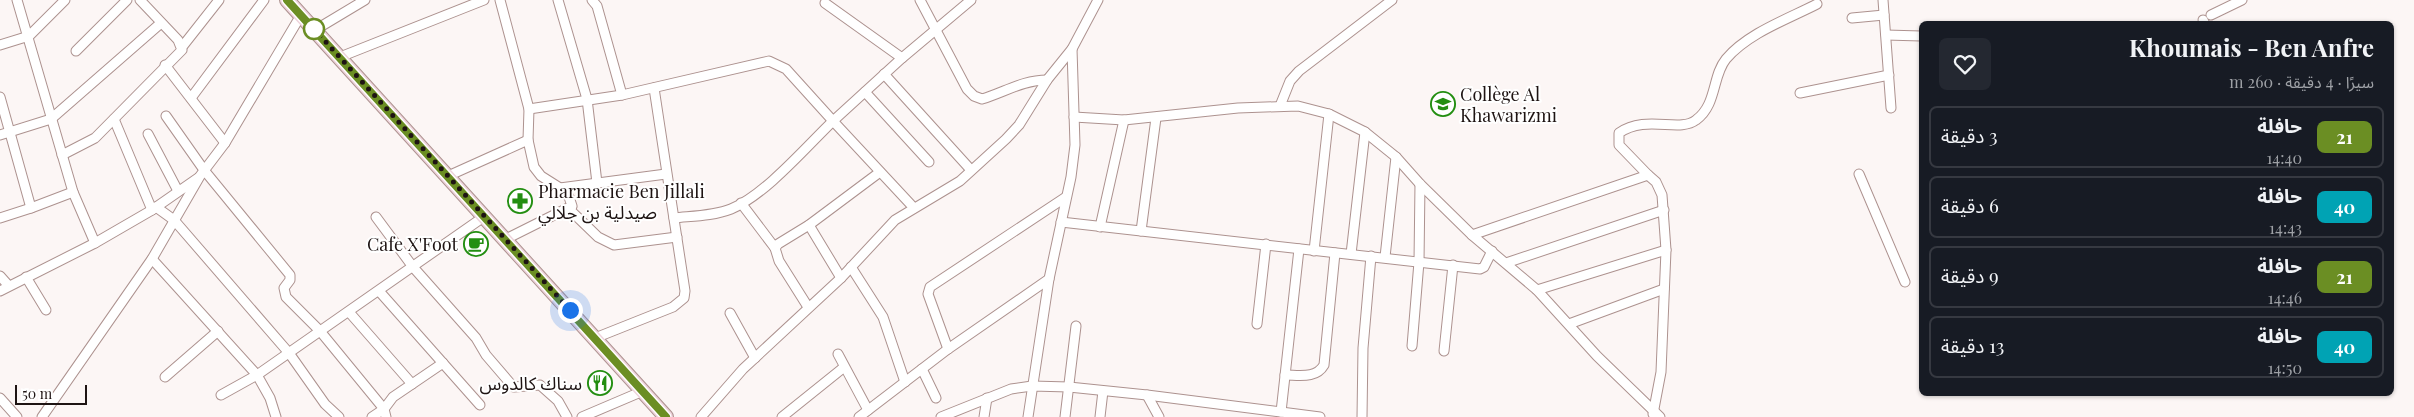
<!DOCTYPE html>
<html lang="ar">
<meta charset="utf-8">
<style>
:root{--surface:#171b24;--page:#242831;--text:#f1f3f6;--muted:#9ea1a6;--line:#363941}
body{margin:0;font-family:"Playfair Display","Noto Sans Arabic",serif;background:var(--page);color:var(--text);direction:rtl;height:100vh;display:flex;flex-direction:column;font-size:19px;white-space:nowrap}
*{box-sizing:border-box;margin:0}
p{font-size:16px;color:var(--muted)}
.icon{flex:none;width:28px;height:28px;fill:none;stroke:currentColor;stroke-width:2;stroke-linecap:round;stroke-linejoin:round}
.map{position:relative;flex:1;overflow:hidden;direction:ltr}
.details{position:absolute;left:1919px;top:21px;width:475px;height:375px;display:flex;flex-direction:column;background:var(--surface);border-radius:8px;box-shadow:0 1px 4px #0004;direction:rtl}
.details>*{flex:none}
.badge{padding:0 10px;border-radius:8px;font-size:18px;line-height:32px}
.scale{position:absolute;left:15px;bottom:12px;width:72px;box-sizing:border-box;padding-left:5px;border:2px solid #1e1413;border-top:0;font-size:14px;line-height:18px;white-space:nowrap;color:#1e1413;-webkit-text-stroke:4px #fff;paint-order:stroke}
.you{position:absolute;width:25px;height:25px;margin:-12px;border:4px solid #fff;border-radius:50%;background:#1a73e8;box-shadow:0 0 0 8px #1a73e833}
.map>.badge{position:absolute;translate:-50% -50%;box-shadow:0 0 0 2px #fff}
.round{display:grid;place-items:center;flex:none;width:52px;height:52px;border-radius:8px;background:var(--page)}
.overview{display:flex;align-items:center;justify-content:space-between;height:85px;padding:0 20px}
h1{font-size:24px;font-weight:700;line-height:38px}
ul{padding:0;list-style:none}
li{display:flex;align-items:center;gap:15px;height:62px;margin:0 10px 8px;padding:0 10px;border:2px solid var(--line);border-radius:8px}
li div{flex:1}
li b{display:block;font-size:19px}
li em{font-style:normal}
li .badge{min-width:55px;font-weight:700;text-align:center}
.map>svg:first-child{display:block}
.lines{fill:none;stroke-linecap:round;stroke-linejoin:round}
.street-casing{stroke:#ad928f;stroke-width:11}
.secondary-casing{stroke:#ad928f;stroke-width:16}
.street{stroke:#fff;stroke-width:9}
.secondary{stroke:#eed4dc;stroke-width:14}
.line-casing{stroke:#fff;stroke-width:11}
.line{stroke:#6b8e23;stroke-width:8}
.walk{stroke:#1e1413;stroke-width:5;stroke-dasharray:0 9}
.stop-dot{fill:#fff;stroke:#6b8e23;stroke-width:2.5}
.labels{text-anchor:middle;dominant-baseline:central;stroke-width:4;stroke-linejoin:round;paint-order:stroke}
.poi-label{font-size:18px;fill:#1e1413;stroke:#fff;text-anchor:start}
</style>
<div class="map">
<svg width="2414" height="417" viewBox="0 0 2414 417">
<rect width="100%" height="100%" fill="#fcf6f5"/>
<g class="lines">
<defs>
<g id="street">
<path d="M17,0L73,192L95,243"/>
<path d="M500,0L529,109L528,140L534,167L541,176L560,188L569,197L572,206L506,239"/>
<path d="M558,0L587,99L597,183"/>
<path d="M592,0L597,6L622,95"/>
<path d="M920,0L967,89L974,96L982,99C1005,92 1023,80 1047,80"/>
<path d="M1883,0L1891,108"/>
<path d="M825,3L902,58"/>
<path d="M2211,15L2242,0"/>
<path d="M1852,18L1884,15"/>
<path d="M2203,20L2205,24"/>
<path d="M315,30L365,0"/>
<path d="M1886,35L1921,36"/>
<path d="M0,45L29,36L65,0"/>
<path d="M182,47L219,0"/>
<path d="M76,51L127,0"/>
<path d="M340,57L484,0"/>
<path d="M165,65L225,143"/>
<path d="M884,74L971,170"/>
<path d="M865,92L929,162"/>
<path d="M1800,93L1889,75"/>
<path d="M0,97L31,208L73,192"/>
<path d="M191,98L264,0"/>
<path d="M1280,106L1290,81L1299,71L1392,0"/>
<path d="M529,109L622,95L769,61L786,69L833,121L902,58L971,0"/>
<path d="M166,116L204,170L290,275V280L284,288L286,297L320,331L384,409L386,417"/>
<path d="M1074,117L1124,120L1238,108L1298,106L1329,114L1365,132L1396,157L1420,184L1472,235L1537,290L1597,356L1660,417"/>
<path d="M114,119L152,210"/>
<path d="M148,134L178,191"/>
<path d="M0,135L51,119L161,23"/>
<path d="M62,155L95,138L182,50L178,40L140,0"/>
<path d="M1859,174L1905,282"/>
<path d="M1648,175L1619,145V133C1646,114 1679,133 1696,120C1717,105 1712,76 1726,59C1748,33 1788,19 1817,4"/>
<path d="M448,176L528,140"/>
<path d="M560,188L666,174"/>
<path d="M741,203L775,248"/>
<path d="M156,207L174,220L289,353L325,404L339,417"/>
<path d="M569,209L598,237L614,245L677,237"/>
<path d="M376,217L413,267L476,338L486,355L510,383L514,387L540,385L558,401L567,417"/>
<path d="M0,218L31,208"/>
<path d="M674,218C693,216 713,216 731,209C765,195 806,147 833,121L914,208"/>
<path d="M1061,222L1480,269L1484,267L1492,251"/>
<path d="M809,225L841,278"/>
<path d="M1100,227L1124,120"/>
<path d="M1141,231L1156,118"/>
<path d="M1472,235L1648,175L1656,182L1662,195L1666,250L1661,372L1653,414"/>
<path d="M1314,251L1329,114"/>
<path d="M1351,254L1365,132"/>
<path d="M1385,257L1396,157"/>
<path d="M152,259L257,375L270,398L276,417"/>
<path d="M1506,263L1664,210"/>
<path d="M851,267L883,317L905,382"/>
<path d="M0,276L8,285"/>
<path d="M26,277L46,310"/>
<path d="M1537,290L1666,250"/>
<path d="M0,291L95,243L152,210L198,178"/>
<path d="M379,291L480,405"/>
<path d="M808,307L779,261L775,248L778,244L809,225L880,172"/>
<path d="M349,312L412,384"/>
<path d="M730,313L755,358"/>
<path d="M1257,324L1266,244"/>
<path d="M1569,324L1664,289"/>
<path d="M595,338L673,307L684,298L685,291L654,88"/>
<path d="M1412,346L1419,262L1420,184"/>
<path d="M948,349L928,294L930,287L1066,197"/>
<path d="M1444,351L1453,265"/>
<path d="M838,354L868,410"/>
<path d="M922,369L936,398"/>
<path d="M1285,375C1299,375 1316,379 1324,365L1335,253"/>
<path d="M165,377L218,331"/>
<path d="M221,395L257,375L485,216"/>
<path d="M1147,395L1159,417"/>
<path d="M0,398L17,417"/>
<path d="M1281,412L1299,249"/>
<path d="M42,417L152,259L200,176L225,143L301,15"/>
<path d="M372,417L384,409L393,397L443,363"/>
<path d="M582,417L643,391"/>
<path d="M701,417L743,369L841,278L895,220L960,181L1006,139L1019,125L1047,80L1072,49L1098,0"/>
<path d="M782,417L843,368"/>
<path d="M859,417L948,349L1049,279"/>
<path d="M941,417L1011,389L1032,386L1069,387L1147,395L1320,417"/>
<path d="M984,417L987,398"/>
<path d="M1028,417L1049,279L1071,177L1075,145L1072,49"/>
<path d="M1065,417L1076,326"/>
<path d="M1100,417L1103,391"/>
<path d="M1362,417L1363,348L1371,256"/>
</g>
<path id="secondary" d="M287,0L666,417"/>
</defs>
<!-- street casing -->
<use href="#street" class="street-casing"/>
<!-- secondary casing -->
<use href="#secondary" class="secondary-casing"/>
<!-- street -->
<use href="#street" class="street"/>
<!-- secondary -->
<use href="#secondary" class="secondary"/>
</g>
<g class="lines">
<defs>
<path id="line" d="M287,0L666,417"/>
</defs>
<!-- line casing -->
<use href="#line" class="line-casing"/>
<!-- line -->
<use href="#line" class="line"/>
<!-- walk -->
<path class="walk" d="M314,29L570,310"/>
</g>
<!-- icons -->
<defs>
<symbol id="school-ring" viewBox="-11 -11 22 22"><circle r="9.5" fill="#fff" stroke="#238e11" stroke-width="1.5"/><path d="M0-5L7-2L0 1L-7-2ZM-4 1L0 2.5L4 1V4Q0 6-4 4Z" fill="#238e11"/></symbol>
<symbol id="pharmacy-ring" viewBox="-11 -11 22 22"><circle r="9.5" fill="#fff" stroke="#238e11" stroke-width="1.5"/><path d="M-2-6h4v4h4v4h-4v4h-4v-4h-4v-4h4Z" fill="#238e11"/></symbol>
<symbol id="cafe-ring" viewBox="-11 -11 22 22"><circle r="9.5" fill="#fff" stroke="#238e11" stroke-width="1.5"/><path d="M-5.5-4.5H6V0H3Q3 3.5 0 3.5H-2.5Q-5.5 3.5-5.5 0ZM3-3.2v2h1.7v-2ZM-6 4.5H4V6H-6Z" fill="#238e11"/></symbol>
<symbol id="restaurant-ring" viewBox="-11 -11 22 22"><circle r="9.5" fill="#fff" stroke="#238e11" stroke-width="1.5"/><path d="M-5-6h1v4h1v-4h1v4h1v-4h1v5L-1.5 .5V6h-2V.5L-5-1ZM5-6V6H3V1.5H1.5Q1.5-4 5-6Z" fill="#238e11"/></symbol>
</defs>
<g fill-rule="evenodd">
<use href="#school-ring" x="1429" y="90" width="28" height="28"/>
<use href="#pharmacy-ring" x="506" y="187" width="28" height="28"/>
<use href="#cafe-ring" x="462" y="230" width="28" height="28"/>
<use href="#restaurant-ring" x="586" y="369" width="28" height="28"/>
</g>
<!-- markers -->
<circle class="stop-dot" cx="314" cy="29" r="10"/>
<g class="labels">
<!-- poi labels -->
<g class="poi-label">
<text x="1460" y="94">Collège Al<tspan x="1460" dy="21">Khawarizmi</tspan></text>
<text x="538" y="191">Pharmacie Ben Jillali<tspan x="538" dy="21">صيدلية بن جلالي</tspan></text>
<text x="458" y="244" text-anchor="end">Cafe X'Foot</text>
<text x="582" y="383" text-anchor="end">سناك كالدوس</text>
</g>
</g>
</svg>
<div class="scale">50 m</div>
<div class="you" style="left:570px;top:310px"></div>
<section class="details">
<div class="overview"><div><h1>Khoumais - Ben Anfre</h1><p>سيرًا · 4 دقيقة · 260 m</p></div><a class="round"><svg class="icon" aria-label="heart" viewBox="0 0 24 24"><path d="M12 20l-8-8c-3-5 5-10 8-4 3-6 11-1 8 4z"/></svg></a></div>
<ul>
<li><span class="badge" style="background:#6b8e23;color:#fff">21</span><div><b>حافلة</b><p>14:40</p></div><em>3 دقيقة</em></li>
<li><span class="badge" style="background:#00a3b4;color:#fff">40</span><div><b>حافلة</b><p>14:43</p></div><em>6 دقيقة</em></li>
<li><span class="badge" style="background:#6b8e23;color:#fff">21</span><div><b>حافلة</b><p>14:46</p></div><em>9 دقيقة</em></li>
<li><span class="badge" style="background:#00a3b4;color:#fff">40</span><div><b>حافلة</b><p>14:50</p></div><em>13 دقيقة</em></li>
</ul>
</section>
</div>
